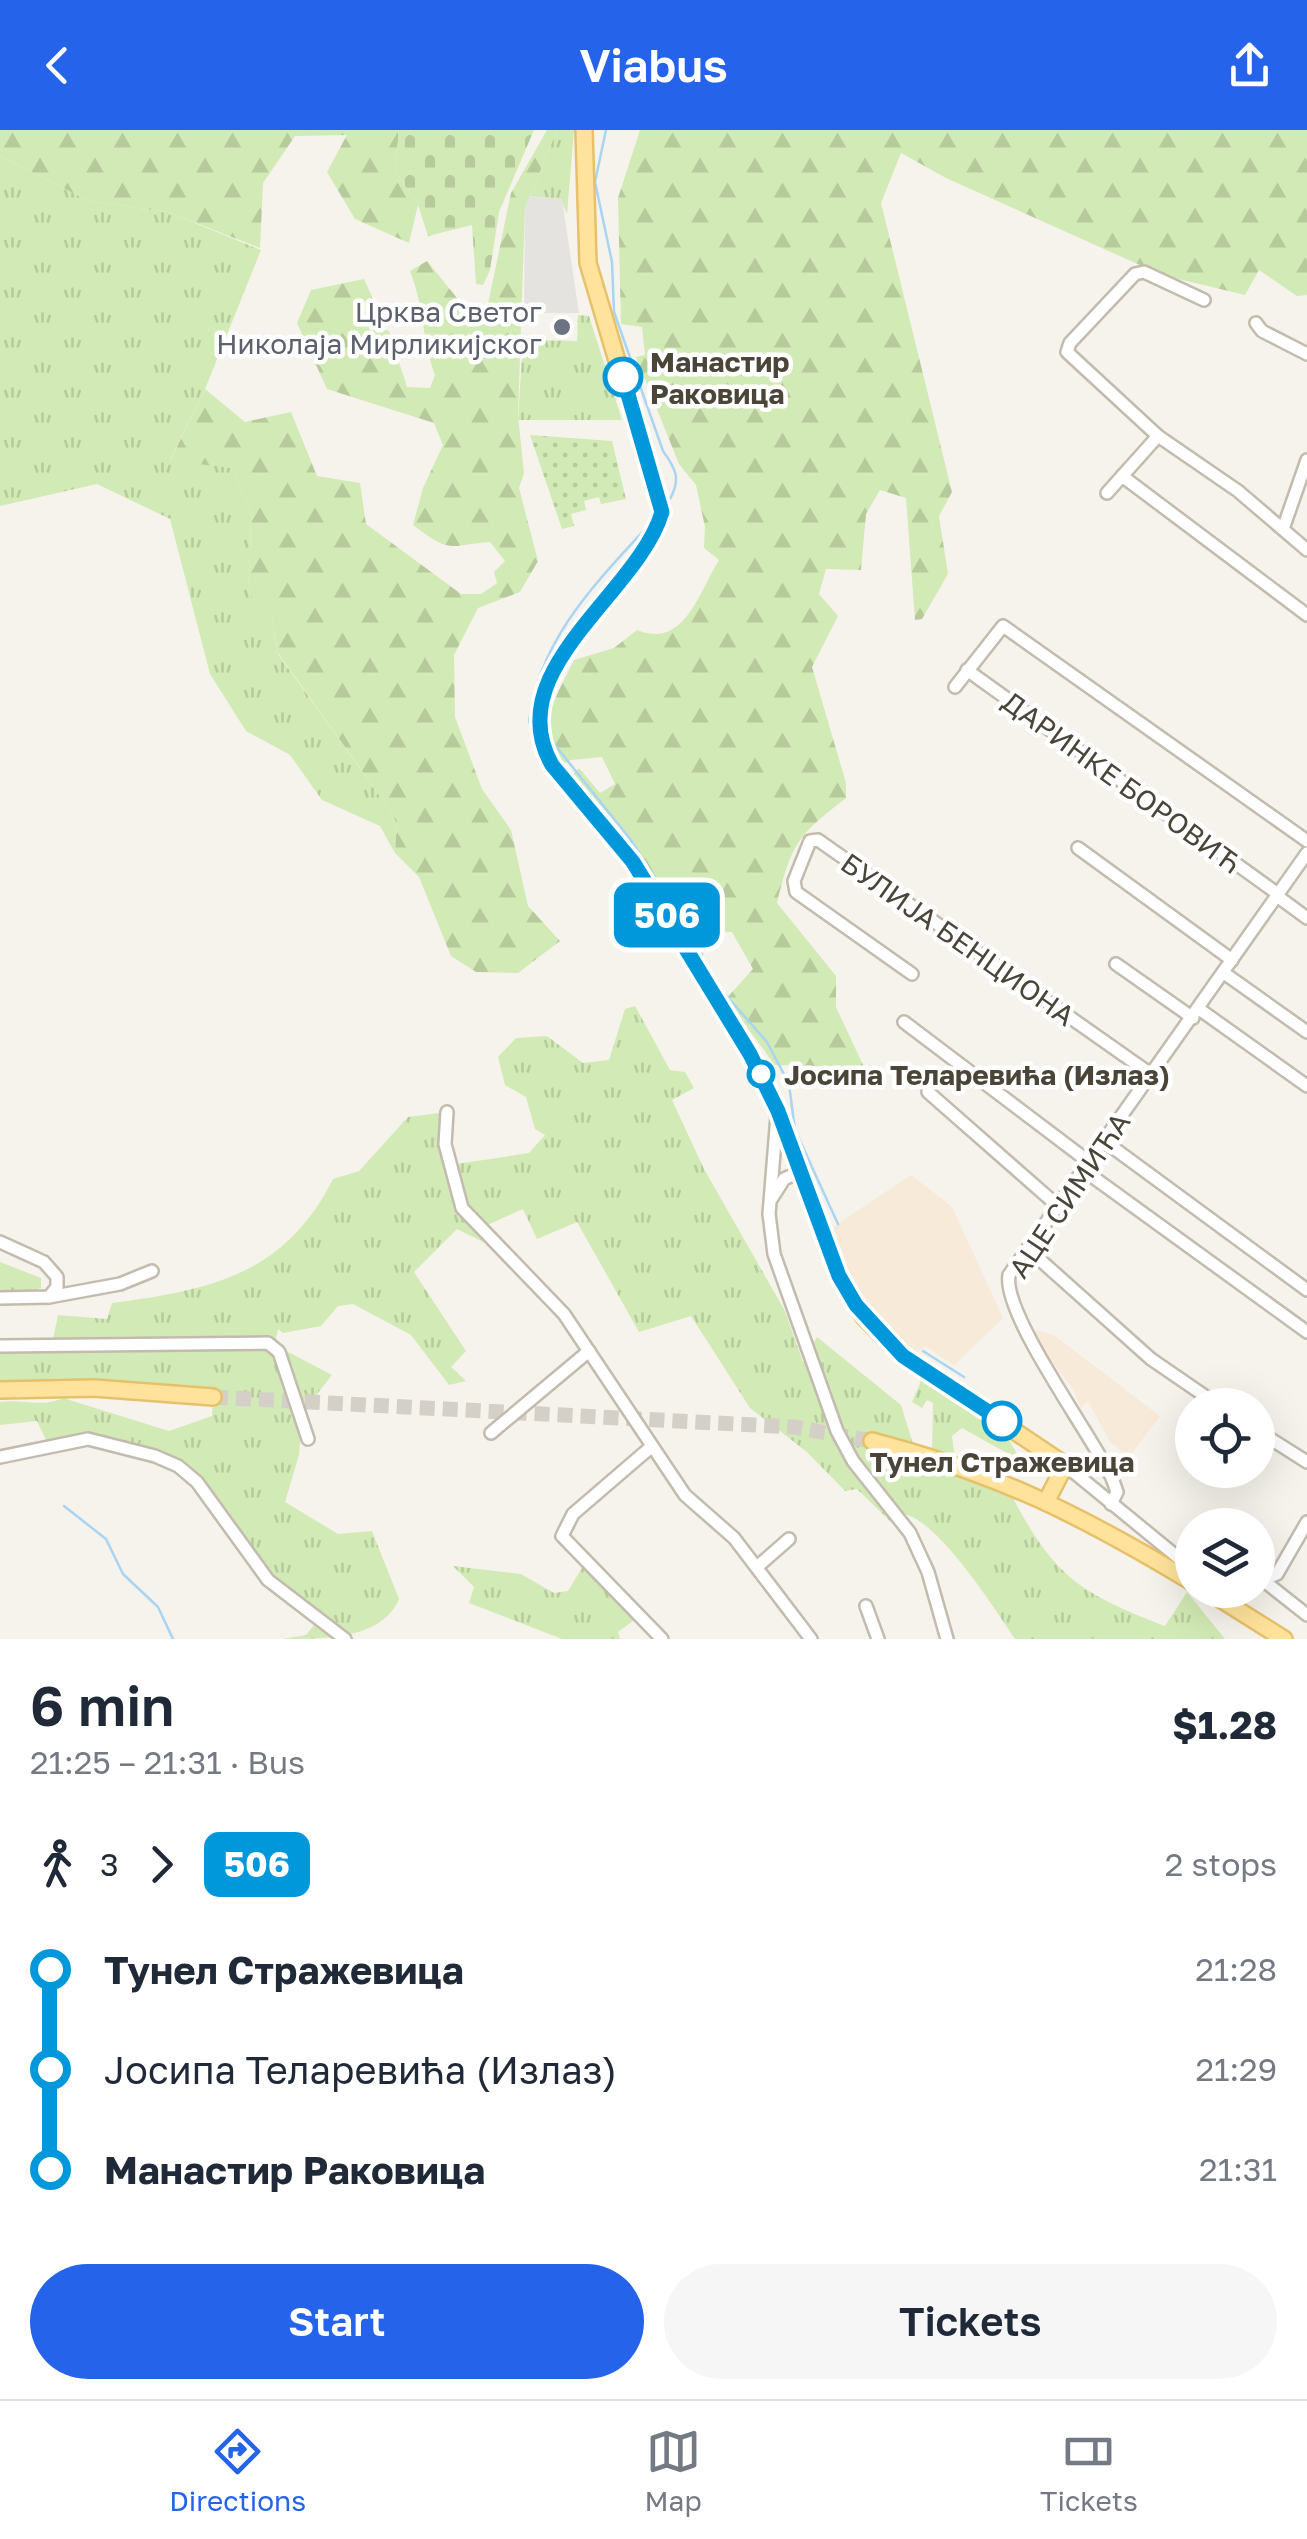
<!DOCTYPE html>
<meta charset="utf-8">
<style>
:root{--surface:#fff;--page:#f6f6f7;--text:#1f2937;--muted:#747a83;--line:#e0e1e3;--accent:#2563eb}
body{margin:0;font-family:"Golos Text",sans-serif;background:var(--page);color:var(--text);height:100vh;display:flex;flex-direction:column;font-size:38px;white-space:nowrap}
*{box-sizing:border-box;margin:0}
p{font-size:32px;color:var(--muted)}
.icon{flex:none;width:55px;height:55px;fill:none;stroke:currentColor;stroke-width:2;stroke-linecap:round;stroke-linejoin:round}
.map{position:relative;height:1509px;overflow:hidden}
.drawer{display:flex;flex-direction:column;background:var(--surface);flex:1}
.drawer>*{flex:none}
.badge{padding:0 20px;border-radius:15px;font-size:35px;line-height:65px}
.tools{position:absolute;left:1175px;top:1258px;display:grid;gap:20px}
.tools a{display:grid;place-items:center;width:100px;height:100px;border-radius:50%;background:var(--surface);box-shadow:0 10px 40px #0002;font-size:50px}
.map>.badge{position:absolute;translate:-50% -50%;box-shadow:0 0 0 5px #fff}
.legs{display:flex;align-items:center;gap:15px;height:110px;padding:0 30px;font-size:32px}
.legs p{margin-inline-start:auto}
.summary{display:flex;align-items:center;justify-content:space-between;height:170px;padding:0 30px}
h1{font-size:55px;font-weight:600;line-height:75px}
.cta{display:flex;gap:20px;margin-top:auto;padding:20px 30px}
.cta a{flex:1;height:115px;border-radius:60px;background:var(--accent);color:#fff;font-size:40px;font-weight:600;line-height:115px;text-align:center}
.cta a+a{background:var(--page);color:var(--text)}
ul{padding:0 30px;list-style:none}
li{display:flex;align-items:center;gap:35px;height:100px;font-size:38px}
li i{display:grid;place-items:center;width:15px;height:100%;margin:0 12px;background:currentColor}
li i::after{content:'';width:25px;height:25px;margin:-12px;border:8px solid;border-radius:50%;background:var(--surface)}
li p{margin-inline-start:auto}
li:first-child i{background:linear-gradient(#0000 50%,currentColor 0)}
li:last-child i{background:linear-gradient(currentColor 50%,#0000 0)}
header{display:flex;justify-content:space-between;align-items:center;height:130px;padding:0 30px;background:var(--accent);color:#fff;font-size:45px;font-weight:600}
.tabs{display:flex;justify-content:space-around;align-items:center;height:140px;border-top:2px solid var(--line);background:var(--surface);font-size:28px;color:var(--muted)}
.tabs a{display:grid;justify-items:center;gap:5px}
.tabs .active{color:var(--accent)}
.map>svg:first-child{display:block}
.commercial{fill:#f7ead8}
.grass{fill:url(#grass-tufts)}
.forest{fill:url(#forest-firs)}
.cemetery{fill:url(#cemetery-stones)}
.garden{fill:url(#garden-dots)}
.parking{fill:#e5e3e0}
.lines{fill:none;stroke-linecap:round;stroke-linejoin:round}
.stream{stroke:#a9d4f2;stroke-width:2.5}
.major-tunnel{stroke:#d4d0c8;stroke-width:15;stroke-dasharray:15 8;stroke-linecap:butt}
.minor-casing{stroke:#c2bbae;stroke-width:16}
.major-casing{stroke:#e6c16a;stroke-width:20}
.minor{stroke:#fff;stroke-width:11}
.major{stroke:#ffe39c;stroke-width:15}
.line-1-casing{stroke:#fff;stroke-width:22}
.line-1{stroke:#0098da;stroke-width:15}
.worship-dot{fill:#6b7280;stroke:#fff;stroke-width:4}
.stop-1-dot{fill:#fff;stroke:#0098da;stroke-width:5}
.labels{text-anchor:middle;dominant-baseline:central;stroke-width:9;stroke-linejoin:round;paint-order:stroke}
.worship-label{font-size:28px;fill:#5b616d;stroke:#fff;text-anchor:end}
.stop-label{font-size:28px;font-weight:bold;fill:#4b4439;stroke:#fff;text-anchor:start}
.street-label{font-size:28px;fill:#4b4439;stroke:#fff}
</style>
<header><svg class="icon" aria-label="back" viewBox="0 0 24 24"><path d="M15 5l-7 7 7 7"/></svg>Viabus<svg class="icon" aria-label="share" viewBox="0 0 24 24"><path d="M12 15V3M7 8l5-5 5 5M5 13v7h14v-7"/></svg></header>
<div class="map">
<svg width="1307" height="1509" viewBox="0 0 1307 1509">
<defs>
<pattern id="grass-tufts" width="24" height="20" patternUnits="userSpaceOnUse" patternTransform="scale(2.5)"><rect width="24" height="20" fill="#d2eab5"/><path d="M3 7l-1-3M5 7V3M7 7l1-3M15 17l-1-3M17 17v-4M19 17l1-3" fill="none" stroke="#b6ca9c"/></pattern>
<pattern id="forest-firs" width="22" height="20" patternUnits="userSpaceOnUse" patternTransform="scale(2.5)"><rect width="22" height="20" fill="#d2eab5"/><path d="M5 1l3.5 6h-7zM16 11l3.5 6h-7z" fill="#b6ca9c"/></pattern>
<pattern id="cemetery-stones" width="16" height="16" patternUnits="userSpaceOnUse" patternTransform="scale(2.5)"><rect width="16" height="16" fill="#d2eab5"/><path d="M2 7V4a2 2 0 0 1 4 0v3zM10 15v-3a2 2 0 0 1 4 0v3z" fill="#b6ca9c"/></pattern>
<pattern id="garden-dots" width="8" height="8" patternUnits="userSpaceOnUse" patternTransform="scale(2.5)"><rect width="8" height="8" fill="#d2eab5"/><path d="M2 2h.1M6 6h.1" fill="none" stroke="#b6ca9c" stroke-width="1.8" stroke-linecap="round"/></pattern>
</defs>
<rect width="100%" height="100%" fill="#f6f3ec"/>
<!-- commercial -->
<g class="commercial">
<path d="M911,1045L952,1077L1003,1188L954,1235L925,1216L912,1227L894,1211L853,1155L833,1097Z"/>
<path d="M1037,1200L1055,1206L1160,1286L1129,1327L1110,1312L1088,1271L1081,1278L1073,1259L1029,1203Z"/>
</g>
<!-- grass -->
<g class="grass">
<path d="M557,0H574L567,84L561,69L530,66Z"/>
<path d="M0,26L89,71L168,82L261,120L205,259L170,330L234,338L251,385L249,463L272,489L278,524L397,690L395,723L380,696L322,670L290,625L246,601L210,544L170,389L97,354L0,376Z"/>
<path d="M578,185L589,186L622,290H518L523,210L577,211Z"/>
<path d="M635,876L670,940L685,942L694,958L672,970L704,1039L785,1181L803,1232L817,1207L901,1275L918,1330L1013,1368C1055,1448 1082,1464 1165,1496L1187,1462L1225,1509H1015C994,1478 939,1391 904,1384L891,1392L857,1359L845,1361L807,1322L750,1278L691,1186L639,1202L577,1092L537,1109L523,1079L483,1097L491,1106L483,1112L457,1099L414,1142L466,1221L451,1237L466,1251L449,1255L411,1205L353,1174L338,1176L321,1196L283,1203L278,1199L275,1215L332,1245L302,1283L299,1325L285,1372L338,1404L372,1401L399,1469C382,1509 325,1509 283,1509L306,1505L318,1490L268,1450L178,1336L102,1310H46L37,1291L0,1295V1272C23,1269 42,1278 63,1268L169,1301L212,1286L213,1268L0,1260V1218L52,1214L58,1185L107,1189L112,1173C210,1160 285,1145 333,1049L359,1041L408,987L447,982L450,1035L529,1023L545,1005L535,999L526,967L505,955L498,927L516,908L547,906L583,933L609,930L625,879Z"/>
<path d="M0,1132L41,1148V1158L13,1166L0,1164Z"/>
<path d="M921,1251H930L1000,1294L1021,1331L962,1298L952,1306L955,1330L932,1320L933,1273L927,1270L922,1278L912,1272Z"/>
<path d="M586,1431L641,1485L618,1502L620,1509H562L469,1473L474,1457L453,1436L521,1444L554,1463L568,1461Z"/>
</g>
<!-- forest -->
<g class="forest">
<path d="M0,0H399L395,41L418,75L409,113L355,89L327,42L347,5L295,6L263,53L260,118L168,82L89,71L0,26Z"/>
<path d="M547,0H557L525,78L518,286L524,343L519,358L538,431L520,462L478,478L454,525L455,587L482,659L511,700L528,776L560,811L518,843L476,842L451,826L419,747L395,723L397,690L278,523L272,489L249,463L251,385L234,338L170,331L205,259L245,292L291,282L317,346L360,353L366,394L461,464H481L497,453L494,442L505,431L490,412C449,415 452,425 413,395L423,358L443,315L434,293L327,259L297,193L311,160L364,149L374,171L365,193L389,201L407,257L430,258L435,245C421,206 425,180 410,141L427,131L470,184L488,174L511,63Z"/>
<path d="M640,0H1307V165L1297,166L1259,140L1245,165L1162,145L946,48L901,23L881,73L952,362L939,386L948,444L922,489L915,490L906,368L880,360L866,384L861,440L826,439L819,464L838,486L812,537L846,653V668C797,706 792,713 777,773L836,846V877L864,937L775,935L726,869L753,839L732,802L692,803L630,709L573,644L579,638L600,663L615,654L602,627L571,630L561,635C535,597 556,567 574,530L614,518L637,500C684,520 699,462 719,430L704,418L705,397L696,355L679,334L636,227L645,225L642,197L621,194L618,68Z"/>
</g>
<!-- cemetery -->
<path class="cemetery" d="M399,0H534L499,82L490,140L483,155L476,154L472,95L428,106L418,75L395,41Z"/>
<!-- garden -->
<path class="garden" d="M530,305L612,311L626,369L601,374L599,367L584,371L586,380L571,384L574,396L562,399Z"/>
<!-- parking -->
<path class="parking" d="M530,66L562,69L579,183H524L525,78Z"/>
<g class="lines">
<!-- stream -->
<g class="stream">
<path d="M606,0L595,52L612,132L614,182L663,321C676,339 681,349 670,369"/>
<path d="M529,592C539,510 593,456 647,397"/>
<path d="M551,610L630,709L663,760"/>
<path d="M692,793L702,811V828L718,856L767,912L789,954L795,1000L838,1094"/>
<path d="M923,1221L964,1247"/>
<path d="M64,1376L106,1409L123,1444L158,1477L173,1509"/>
</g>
<!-- major-tunnel -->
<path class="major-tunnel" d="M213,1267L794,1297L872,1311"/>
<defs>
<g id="minor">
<path d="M1204,170L1144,142L1135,144L1070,213L1067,222L1158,306L1238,361L1307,420"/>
<path d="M1256,193L1262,201L1307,224"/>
<path d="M1122,346L1307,485"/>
<path d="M1107,363L1158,306"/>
<path d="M1283,399L1307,330"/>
<path d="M967,540L1278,764"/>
<path d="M955,557L1003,496L1307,711"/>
<path d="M1078,718L1232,830"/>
<path d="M1277,766L1307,788"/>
<path d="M1116,834L1193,888"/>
<path d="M1224,843L1307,902"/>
<path d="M912,844L796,762L794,751L810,711L818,710L1152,945"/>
<path d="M1199,879L1307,956"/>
<path d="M904,892L1089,1032"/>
<path d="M928,962L1059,1077"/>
<path d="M447,982L445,1014L462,1078L564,1184L685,1365L734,1408L811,1509"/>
<path d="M777,986L769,1084L774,1124L837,1301L853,1331L910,1403L928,1442L947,1509"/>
<path d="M1104,1011L1307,1160"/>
<path d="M1082,1039L1307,1202"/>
<path d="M772,1068L784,1049L799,1042"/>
<path d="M0,1112L44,1132L57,1147V1157L49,1167L0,1168"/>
<path d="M1029,1120L1151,1229L1218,1275"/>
<path d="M49,1167L120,1154L152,1141"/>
<path d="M0,1216L268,1213L279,1222L308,1309"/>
<path d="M1258,1301L1307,1332"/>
<path d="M491,1303L589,1221"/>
<path d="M651,1317L573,1384L562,1406L662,1509"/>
<path d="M0,1327L88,1309L155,1326L178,1336L197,1352L268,1450L345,1509"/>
<path d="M1065,1335L1192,1439"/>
<path d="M1111,1374L1117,1362L1112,1348C1091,1304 1002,1184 1009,1145L1307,723"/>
<path d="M757,1437L789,1409"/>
<path d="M1264,1451L1307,1485"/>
<path d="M1258,1452L1277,1444L1307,1392"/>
<path d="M866,1476L878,1509"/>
</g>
<g id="major">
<path d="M584,0L588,133L662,382C639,464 498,540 552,635L633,732L750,924L778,981L839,1146L864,1187L903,1226L1065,1335L1047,1370"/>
<path d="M0,1260L94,1258L213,1267"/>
<path d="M872,1311C1001,1345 1079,1384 1192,1452"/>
<path d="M1206,1460L1284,1509"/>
</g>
</defs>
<!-- minor casing -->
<use href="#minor" class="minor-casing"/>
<!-- major casing -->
<use href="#major" class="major-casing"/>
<!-- minor -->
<use href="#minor" class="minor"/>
<!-- major -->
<use href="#major" class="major"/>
</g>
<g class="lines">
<defs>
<path id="line-1" d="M623,247L662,382C638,464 498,540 552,635L633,732L750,924L778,981L839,1146L856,1175L903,1226L1002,1291"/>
</defs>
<!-- line-1 casing -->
<use href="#line-1" class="line-1-casing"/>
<!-- line-1 -->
<use href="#line-1" class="line-1"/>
</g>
<!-- markers -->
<circle class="worship-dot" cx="562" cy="197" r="10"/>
<g class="stop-1-dot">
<circle cx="623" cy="247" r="18"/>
<circle cx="761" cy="944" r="12"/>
<circle cx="1002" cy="1291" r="18"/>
</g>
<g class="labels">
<!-- worship labels -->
<g class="worship-label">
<text x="542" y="181">Црква Светог<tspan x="542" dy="32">Николаја Мирликијског</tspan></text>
</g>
<!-- stop labels -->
<g class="stop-label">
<text x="650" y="231">Манастир<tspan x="650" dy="32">Раковица</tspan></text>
<text x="784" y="944">Јосипа Теларевића (Излаз)</text>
<text x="1002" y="1331" text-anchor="middle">Тунел Стражевица</text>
</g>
<!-- street labels -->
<g class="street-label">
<text transform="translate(1122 652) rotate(36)">ДАРИНКЕ БОРОВИЋ</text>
<text transform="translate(958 809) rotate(35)">БУЛИЈА БЕНЦИОНА</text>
<text transform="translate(1069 1065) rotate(-56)">АЦЕ СИМИЋА</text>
</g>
</g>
</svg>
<div class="tools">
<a><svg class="icon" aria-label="locate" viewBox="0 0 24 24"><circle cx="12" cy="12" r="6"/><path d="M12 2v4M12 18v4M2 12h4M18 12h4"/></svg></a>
<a><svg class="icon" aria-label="layers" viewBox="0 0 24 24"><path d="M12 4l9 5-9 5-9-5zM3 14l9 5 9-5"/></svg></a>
</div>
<b class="badge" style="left:667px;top:785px;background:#0098da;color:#fff">506</b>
</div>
<section class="drawer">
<div class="summary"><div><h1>6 min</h1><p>21:25 – 21:31 · Bus</p></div><b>$1.28</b></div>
<div class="legs"><svg class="icon" aria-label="walk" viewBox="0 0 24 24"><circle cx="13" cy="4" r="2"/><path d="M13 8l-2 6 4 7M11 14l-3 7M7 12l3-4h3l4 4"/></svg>3<svg class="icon" aria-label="forward" viewBox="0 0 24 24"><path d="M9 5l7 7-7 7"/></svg><b class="badge" style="background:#0098da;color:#fff">506</b><p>2 stops</p></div>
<ul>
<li><i style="color:#0098da"></i><b>Тунел Стражевица</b><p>21:28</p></li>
<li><i style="color:#0098da"></i><span>Јосипа Теларевића (Излаз)</span><p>21:29</p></li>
<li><i style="color:#0098da"></i><b>Манастир Раковица</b><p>21:31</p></li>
</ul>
<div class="cta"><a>Start</a><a>Tickets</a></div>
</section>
<nav class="tabs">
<a class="active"><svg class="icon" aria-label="directions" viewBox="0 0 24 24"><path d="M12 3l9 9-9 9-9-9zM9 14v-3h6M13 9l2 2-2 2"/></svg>Directions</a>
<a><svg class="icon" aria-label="map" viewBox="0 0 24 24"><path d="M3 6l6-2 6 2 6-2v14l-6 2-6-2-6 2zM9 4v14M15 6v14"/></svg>Map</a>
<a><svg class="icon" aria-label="tickets" viewBox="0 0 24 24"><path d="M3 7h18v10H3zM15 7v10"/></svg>Tickets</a>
</nav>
